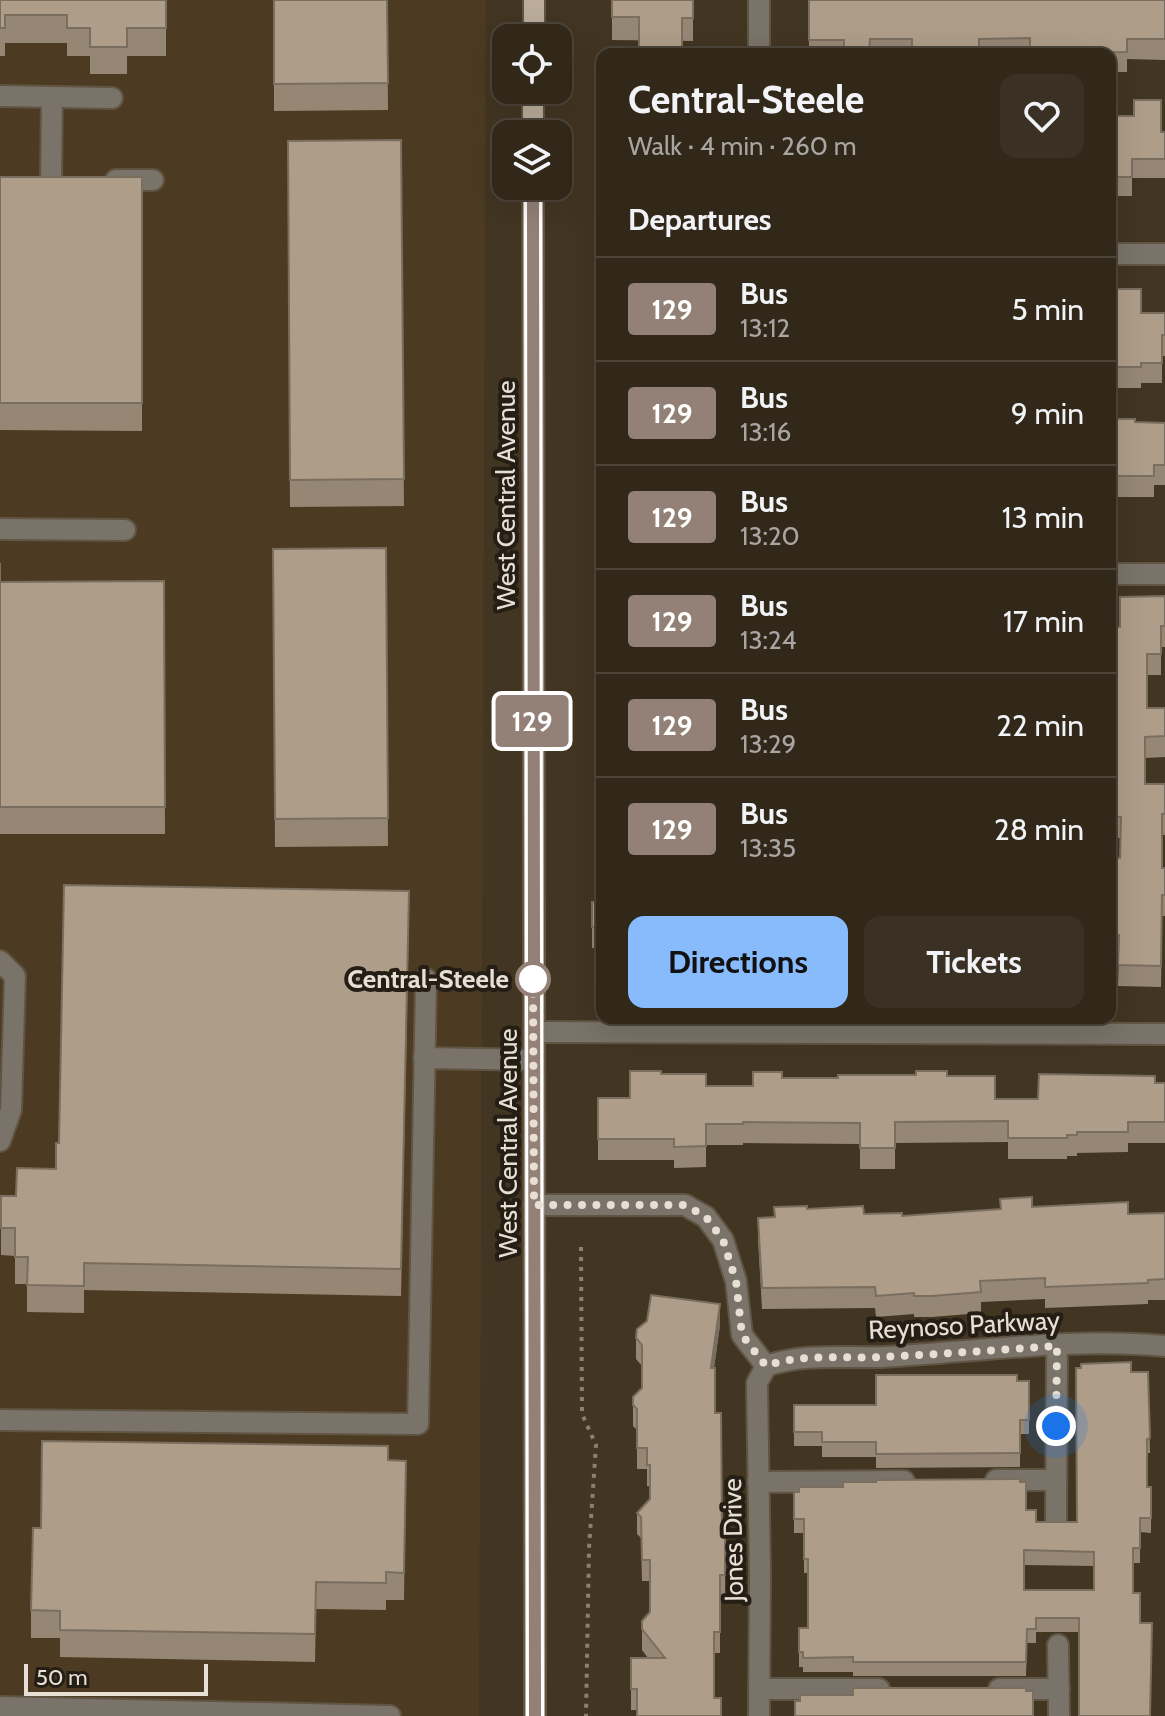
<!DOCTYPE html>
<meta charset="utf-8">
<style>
:root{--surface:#32281a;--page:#3a3023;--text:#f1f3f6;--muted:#a8a6a2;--line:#4d4439;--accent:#87bbfc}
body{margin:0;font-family:Cabin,sans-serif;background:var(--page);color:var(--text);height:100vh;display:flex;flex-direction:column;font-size:30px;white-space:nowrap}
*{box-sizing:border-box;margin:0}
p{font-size:26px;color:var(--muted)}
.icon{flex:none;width:44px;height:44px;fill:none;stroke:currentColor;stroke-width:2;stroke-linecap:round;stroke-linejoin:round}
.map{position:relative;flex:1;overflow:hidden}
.side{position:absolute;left:596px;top:48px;width:520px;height:976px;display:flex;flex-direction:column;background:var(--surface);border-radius:16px;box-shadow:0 8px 32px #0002,0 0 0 2px var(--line)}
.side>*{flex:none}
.badge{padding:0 16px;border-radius:6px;font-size:28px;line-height:52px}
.buttons{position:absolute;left:492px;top:24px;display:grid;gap:16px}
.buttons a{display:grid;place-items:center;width:80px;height:80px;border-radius:16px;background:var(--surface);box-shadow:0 8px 32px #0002,0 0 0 2px var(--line);font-size:40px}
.scale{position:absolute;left:24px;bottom:20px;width:184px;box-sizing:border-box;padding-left:8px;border:4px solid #e8dfd4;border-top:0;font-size:22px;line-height:28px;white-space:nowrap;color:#e8dfd4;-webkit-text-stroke:6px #241e15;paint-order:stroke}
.you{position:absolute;width:40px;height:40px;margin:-20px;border:6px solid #fff;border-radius:50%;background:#1a73e8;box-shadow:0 0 0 12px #1a73e833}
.map>.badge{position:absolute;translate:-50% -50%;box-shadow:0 0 0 4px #fff}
h2{padding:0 32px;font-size:30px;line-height:72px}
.round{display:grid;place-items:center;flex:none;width:84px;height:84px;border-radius:16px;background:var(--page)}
.head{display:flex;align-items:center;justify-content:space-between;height:136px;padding:0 32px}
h1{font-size:38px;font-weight:700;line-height:60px}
.cta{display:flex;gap:16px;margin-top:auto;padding:16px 32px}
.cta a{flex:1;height:92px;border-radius:16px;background:var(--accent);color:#111;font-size:32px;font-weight:700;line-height:92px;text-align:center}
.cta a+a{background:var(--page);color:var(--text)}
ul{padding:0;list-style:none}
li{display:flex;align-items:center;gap:24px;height:104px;padding:0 32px;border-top:2px solid var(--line)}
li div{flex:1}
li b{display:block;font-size:30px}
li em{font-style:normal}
li .badge{min-width:88px;font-weight:700;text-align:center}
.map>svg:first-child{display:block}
.built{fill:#4c3b22}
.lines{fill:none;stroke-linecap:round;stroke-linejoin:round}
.minor-casing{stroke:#605442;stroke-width:24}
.major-casing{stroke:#605442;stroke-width:24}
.path{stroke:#8c8071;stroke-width:4;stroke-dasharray:4 6;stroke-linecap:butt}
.minor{stroke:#797369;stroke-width:20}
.major{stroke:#bbad9a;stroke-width:20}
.wall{fill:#968775;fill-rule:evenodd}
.shaded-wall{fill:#7a6e5f}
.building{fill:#ae9d88;stroke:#7a6e5f;stroke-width:2;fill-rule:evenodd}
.line-casing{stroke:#fff;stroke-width:18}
.line{stroke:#938177;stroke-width:12}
.walk{stroke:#e8dfd4;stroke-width:8;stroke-dasharray:0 14.4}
.stop-dot{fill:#fff;stroke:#938177;stroke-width:4}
.labels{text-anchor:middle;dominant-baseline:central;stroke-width:8;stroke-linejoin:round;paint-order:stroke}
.street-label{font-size:26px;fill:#e8dfd4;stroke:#241e15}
.stop-label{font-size:26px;font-weight:bold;fill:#e8dfd4;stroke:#241e15;text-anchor:end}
</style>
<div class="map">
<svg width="1165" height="1716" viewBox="0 0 1165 1716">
<rect width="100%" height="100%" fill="#423522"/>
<!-- built -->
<path class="built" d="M0,0H486L479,1716H0Z"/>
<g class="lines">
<defs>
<g id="minor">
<path d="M759,0V54"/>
<path d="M0,96L112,98"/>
<path d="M116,180H153"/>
<path d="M51,181L52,97"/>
<path d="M1110,254H1165"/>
<path d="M0,529L125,530"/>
<path d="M1110,574H1165"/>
<path d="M0,961L15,976L11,1110L0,1141"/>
<path d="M534,1032L1165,1034"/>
<path d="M424,1058L534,1060"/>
<path d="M534,1205H685L706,1217L723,1240L736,1281L742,1335L766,1366"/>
<path d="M766,1366C803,1353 843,1358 882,1357C976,1352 1072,1337 1165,1346"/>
<path d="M0,1420L418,1424L426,979"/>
<path d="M996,1480H1056"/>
<path d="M758,1482L904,1481"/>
<path d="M1056,1520L1057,1346"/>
<path d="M1058,1645L1059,1716"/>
<path d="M759,1689H879"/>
<path d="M999,1689H1059"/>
<path d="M0,1707L390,1716"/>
<path d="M759,1716L760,1575L757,1383L766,1366"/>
</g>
<g id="major">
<path d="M534,38V0"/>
<path d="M533,134V90"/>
<path d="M533,186L535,1716"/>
</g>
</defs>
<!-- minor casing -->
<use href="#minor" class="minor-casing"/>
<!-- major casing -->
<use href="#major" class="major-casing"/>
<!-- path -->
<path class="path" d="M581,1247L582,1414L596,1445L589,1548L586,1716"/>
<!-- minor -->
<use href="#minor" class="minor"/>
<!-- major -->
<use href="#major" class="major"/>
</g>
<!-- wall -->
<g class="wall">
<path d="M0,0H166V56H127V74H90V56H67V43H5V56H0Z"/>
<path d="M274,0H387L388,110L274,111Z"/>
<path d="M612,0H693V41L612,40Z"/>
<path d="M809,0H1165V60L1127,59V72H1110V54H809Z"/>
<path d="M1110,116L1161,132H1165V178H1132V196H1110Z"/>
<path d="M401,140L404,506L290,507L288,141Z"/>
<path d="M0,177H142V431L0,430Z"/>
<path d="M1110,289L1141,313H1165V356H1162V383H1141V388H1110Z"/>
<path d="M1110,419L1135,422L1165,423V485H1154V497H1114V509H1110Z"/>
<path d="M386,548L388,846L275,847L273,549Z"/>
<path d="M0,563V582L164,581L165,834H0Z"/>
<path d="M1165,596V647H1161V675H1147V708H1165V757L1145,758V784H1165V835H1162V868H1165V916H1162L1161,987L1118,986L1119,956H1110V858H1120V838H1110V627H1120Z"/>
<rect x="592" y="902" width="10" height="46"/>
<path d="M409,919L401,1296L84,1290V1313L27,1312V1284H15V1256L1,1255V1196H16L56,1169L59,1143Z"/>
<path d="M661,1074L706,1086H753L782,1078L947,1076L995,1099H1038L1155,1083H1165V1143H1128V1152L1077,1153V1156H1067V1159H1008V1142L895,1143V1169H860V1144L743,1143V1145H706V1167L674,1168V1160H598V1098H630Z"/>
<path d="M774,1207L864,1214L902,1216L1032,1207L1128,1214L1165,1213V1300H1148V1304L1045,1308V1299L981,1302V1313L932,1317H914V1314L876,1317L875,1308L762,1309L758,1239V1218L774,1217Z"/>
<path d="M720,1325L714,1368L715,1413L722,1530H725V1596H720V1653H714L637,1710H631V1658H648L642,1650V1621L650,1613V1581H642L641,1538L637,1534V1513L650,1500V1486H647V1469H637V1430L633,1426V1397L642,1388V1366L636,1359V1338Z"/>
<path d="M1131,1372H1148L1150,1453H1147V1487H1151V1533L1140,1532V1563H1133L1079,1632H1036V1643H1027L1026,1676H853V1672H803V1667H799V1628H808V1573H804V1533H794V1492L1026,1510L1036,1522H1076ZM1024,1565L1094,1566V1590H1024Z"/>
<path d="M1017,1381H1029V1434H1020V1467L876,1468V1457H822V1446H794V1405H876Z"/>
<path d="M388,1460L406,1461L404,1600H386V1610L316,1609L315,1662L60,1657V1638H31V1610L41,1528Z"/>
</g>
<!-- shaded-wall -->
<path class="shaded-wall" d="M720,1304V1325L711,1389V1368Z"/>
<!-- building -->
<g class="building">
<path d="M0,0H166V28H127V47H90V28H67V15H5V28H0Z"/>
<path d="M274,0H387L388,83L274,84Z"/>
<path d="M612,0H693V18H682V54H639V17H612Z"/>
<path d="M809,0H1165V39H1127V52L1030,53V38L979,39V54H912V39H870L869,54H844V40H809Z"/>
<path d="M1134,100H1161V132H1165V159H1132V177H1110V116H1134Z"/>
<path d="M401,140L404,479L290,480L288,141Z"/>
<rect x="0" y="177" width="142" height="226"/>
<path d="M1110,289H1141V313H1165V335H1162V363H1141V367H1110Z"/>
<path d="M1110,419H1135V422L1165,423V465H1154V476H1114V488H1110Z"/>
<path d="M386,548L388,818L275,819L273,549Z"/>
<path d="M0,563V582L164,581L165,807H0Z"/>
<path d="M1165,596V626H1161V654H1147V708H1165V736L1145,737V784H1165V814H1162V868H1165V895H1162L1161,966L1118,965L1119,935H1110V858H1120L1121,817H1110V627H1120V597Z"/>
<path d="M64,885L409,891L401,1269L84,1263V1286L27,1285L28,1257H15V1228H1V1196H16L17,1168L56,1169V1143H59Z"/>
<rect x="592" y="902" width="10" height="25"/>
<path d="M630,1071H661V1074H706V1086H753V1072H782V1078H838V1075H916V1071H947V1076H995V1099H1038L1039,1074L1155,1076V1083H1165V1122H1128V1132H1077V1135H1067V1138H1008V1121L895,1122V1148H860V1123L743,1122V1124H706V1146L674,1147V1139H598V1098H630Z"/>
<path d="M1032,1197V1207L1128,1202V1214L1165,1213V1279L1148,1280V1283L1045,1287V1278L980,1281L981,1292L932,1296H914V1293L876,1296L875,1287L762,1288L758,1218L775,1217L774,1207L807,1206V1209L863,1206L864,1214L902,1213V1216L1001,1209L1000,1199Z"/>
<path d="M651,1295L720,1304L711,1368H715V1413H721L722,1530H725V1575H720V1632H714V1698H721V1716H637V1689H631V1658H665L642,1629V1621L650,1612V1560H642L641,1517L637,1513L650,1499V1465H647V1448H637V1409L633,1405V1397L642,1388V1345L636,1338L637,1329L647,1321Z"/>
<path d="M1131,1362V1372H1148L1150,1438L1147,1439V1487H1151V1518H1140V1548H1133V1593H1140V1623H1152L1150,1716H1079V1618H1036V1629H1027L1026,1662H853V1657L803,1658V1652H799V1628H808V1559H804V1519H794V1492H799V1487H843V1482H876V1480L1020,1479V1482H1026V1510H1036V1522H1077L1076,1368H1081V1364ZM1024,1550L1094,1552V1590H1024Z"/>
<path d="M876,1375H1017V1381H1029V1420H1020V1453L876,1454V1442H822V1432H794V1405H876Z"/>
<path d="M42,1441L388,1446V1460L406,1461L404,1573L386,1572V1583L316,1582L315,1634L60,1630V1611L31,1610L33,1528H41Z"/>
<path d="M853,1688H1026V1691H1033V1716H795V1701H800V1695H853Z"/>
</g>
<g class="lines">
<defs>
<path id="line" d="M533,186L535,1716"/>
</defs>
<!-- line casing -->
<use href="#line" class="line-casing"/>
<!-- line -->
<use href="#line" class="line"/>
<!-- walk -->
<path class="walk" d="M533,979V972L534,1205H685L706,1217L723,1240L736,1281L742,1335L766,1366C803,1353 844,1359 883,1357C941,1354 999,1350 1057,1346L1056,1426"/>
</g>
<!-- markers -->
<circle class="stop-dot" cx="533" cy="979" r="16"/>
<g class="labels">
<!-- street labels -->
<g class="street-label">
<text transform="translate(506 495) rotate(-90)">West Central Avenue</text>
<text transform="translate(508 1143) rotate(-90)">West Central Avenue</text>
<text transform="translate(964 1325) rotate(-3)">Reynoso Parkway</text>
<text transform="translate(733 1540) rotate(-91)">Jones Drive</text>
</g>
<!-- stop labels -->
<g class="stop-label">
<text x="509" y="979">Central-Steele</text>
</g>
</g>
</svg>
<div class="buttons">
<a><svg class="icon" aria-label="locate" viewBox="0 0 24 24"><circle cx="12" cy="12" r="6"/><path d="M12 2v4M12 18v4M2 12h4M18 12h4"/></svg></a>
<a><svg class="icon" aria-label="layers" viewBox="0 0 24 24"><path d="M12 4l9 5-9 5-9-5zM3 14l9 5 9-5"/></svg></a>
</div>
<div class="scale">50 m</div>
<div class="you" style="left:1056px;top:1426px"></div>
<b class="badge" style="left:532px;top:721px;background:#938177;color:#fff">129</b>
<section class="side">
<div class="head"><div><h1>Central-Steele</h1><p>Walk · 4 min · 260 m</p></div><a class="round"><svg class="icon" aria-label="heart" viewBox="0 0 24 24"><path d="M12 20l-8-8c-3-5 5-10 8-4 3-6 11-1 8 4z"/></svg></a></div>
<h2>Departures</h2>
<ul>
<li><span class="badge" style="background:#938177;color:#fff">129</span><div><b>Bus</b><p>13:12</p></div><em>5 min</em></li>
<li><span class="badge" style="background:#938177;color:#fff">129</span><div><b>Bus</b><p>13:16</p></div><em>9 min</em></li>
<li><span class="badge" style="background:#938177;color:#fff">129</span><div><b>Bus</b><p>13:20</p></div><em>13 min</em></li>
<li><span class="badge" style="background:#938177;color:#fff">129</span><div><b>Bus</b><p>13:24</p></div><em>17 min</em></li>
<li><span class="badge" style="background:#938177;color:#fff">129</span><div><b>Bus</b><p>13:29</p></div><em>22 min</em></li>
<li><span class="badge" style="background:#938177;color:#fff">129</span><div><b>Bus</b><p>13:35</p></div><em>28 min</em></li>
</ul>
<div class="cta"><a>Directions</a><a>Tickets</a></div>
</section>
</div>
